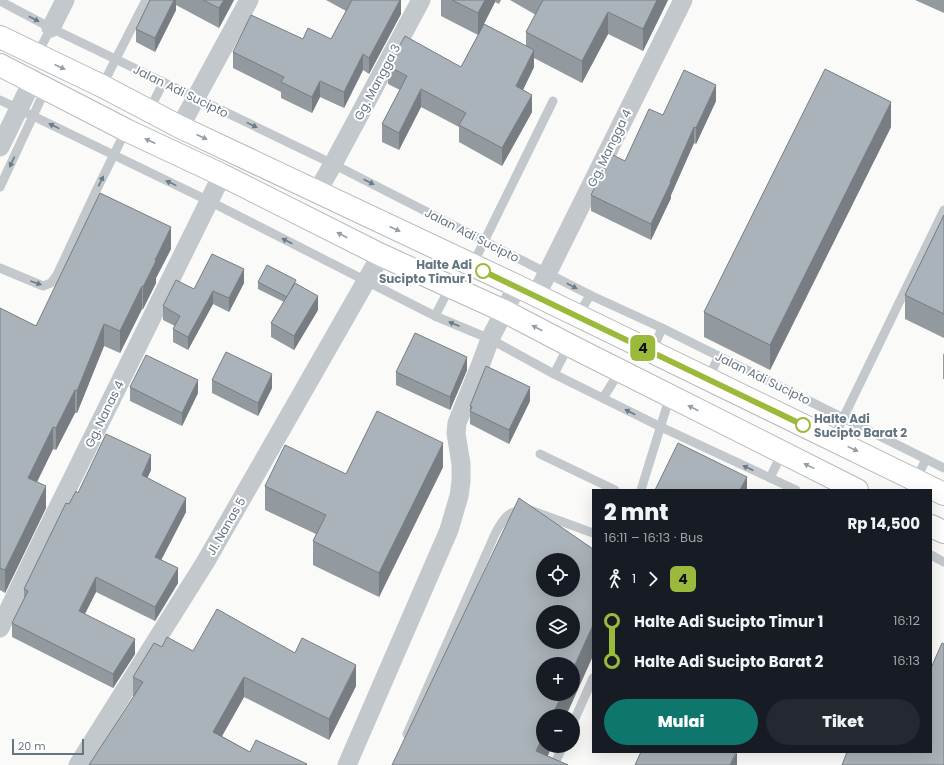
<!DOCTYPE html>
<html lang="id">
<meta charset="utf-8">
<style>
:root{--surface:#171b24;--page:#242831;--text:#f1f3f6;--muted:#9ea1a6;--accent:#0f766e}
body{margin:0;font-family:Poppins,sans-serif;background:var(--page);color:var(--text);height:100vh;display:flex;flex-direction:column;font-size:15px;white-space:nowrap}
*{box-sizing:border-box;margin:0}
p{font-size:13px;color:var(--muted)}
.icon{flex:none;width:22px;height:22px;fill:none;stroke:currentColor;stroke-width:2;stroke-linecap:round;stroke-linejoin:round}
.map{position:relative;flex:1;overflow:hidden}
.panel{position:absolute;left:592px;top:489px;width:340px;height:264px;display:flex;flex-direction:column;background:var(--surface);border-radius:0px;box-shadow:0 4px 16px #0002}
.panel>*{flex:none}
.badge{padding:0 8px;border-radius:6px;font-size:14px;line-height:26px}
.buttons{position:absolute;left:536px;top:553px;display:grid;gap:8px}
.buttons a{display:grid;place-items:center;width:44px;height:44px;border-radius:50%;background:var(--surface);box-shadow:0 4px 16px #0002;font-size:20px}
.scale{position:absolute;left:12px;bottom:10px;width:72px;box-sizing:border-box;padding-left:4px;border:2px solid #657683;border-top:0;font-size:11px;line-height:14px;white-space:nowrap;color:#657683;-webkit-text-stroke:3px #fff;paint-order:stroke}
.map>.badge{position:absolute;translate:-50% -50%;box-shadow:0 0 0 2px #fff}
.legs{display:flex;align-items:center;gap:6px;height:44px;padding:0 12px;font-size:13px}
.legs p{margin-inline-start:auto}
.summary{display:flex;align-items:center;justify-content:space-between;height:68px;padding:0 12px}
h1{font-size:22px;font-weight:800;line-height:30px}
.action{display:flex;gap:8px;margin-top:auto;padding:8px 12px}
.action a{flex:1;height:46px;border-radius:24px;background:var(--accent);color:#fff;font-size:16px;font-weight:800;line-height:46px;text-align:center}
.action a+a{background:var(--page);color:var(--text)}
ul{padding:0 12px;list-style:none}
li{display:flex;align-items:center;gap:14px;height:40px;font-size:15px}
li i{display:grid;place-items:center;width:6px;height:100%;margin:0 5px;background:currentColor}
li i::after{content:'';width:10px;height:10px;margin:-5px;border:3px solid;border-radius:50%;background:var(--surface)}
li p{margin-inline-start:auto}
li:first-child i{background:linear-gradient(#0000 50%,currentColor 0)}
li:last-child i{background:linear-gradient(currentColor 50%,#0000 0)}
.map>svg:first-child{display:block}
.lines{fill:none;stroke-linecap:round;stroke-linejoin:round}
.trunk-casing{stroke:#b4b9bd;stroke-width:24}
.service{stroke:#c3c8cc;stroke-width:9}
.minor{stroke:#c3c8cc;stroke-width:19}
.trunk{stroke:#fff;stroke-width:22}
.wall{fill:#929a9f}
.shaded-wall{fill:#777d82}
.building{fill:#aab3b9;stroke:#777d82;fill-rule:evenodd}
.oneway{fill:#6a7a87}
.oneway2{fill:#939fa8}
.line-1-casing{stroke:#fff;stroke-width:9}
.line-1{stroke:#9bba3b;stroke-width:6}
.stop-1-dot{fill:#fff;stroke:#9bba3b;stroke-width:2}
.labels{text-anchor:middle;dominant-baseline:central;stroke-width:4;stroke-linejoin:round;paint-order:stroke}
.street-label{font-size:12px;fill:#657683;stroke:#fff}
.stop-label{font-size:12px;font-weight:bold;fill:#657683;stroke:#fff;text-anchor:end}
</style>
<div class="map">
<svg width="944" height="765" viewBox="0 0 944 765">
<rect width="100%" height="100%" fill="#fafaf8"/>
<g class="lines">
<defs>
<g id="trunk">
<path d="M0,37L102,86L180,127L517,286L944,494"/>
<path d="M0,65L126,130L222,175L381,255L504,311L569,345L857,490"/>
<path d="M931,526L944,532"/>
</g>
</defs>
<!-- trunk casing -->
<use href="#trunk" class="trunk-casing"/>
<!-- service -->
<g class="service">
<path d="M0,1L51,28L333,164L590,295L662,328L944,468"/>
<path d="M36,56L51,28"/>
<path d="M102,86L146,0"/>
<path d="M0,100L209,201L435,316L490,339L554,374L661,427L796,490"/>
<path d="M149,111L163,83"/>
<path d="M0,187L46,88"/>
<path d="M472,266L553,101"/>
<path d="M0,268L43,286L51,283L57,275L96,191L126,130"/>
<path d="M435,316L450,287"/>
<path d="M578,316L590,295"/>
<path d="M652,352L662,328"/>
<path d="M554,374L569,345"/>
<path d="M708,379L719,356"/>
<path d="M603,398L620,371"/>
<path d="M833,439L944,210"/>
<path d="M540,454L615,490"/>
<path d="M770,478L782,453"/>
<path d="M916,480L926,459"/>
<path d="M641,490L670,396"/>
<path d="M931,555L944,562"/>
<path d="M573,723L593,678"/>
<path d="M407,734L495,534C504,517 509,509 530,510L593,533"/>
<path d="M554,765L563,746"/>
</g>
<!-- minor -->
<g class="minor">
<path d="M51,28L65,0"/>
<path d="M180,127L249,0"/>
<path d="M0,147L32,82"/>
<path d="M317,192L333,164L421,0"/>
<path d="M536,296L683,0"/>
<path d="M0,628L45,534L222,175"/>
<path d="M78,765L206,561L381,255"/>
<path d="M347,765L449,530L459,496L461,481V464L456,433L457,423L480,366L490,339L517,286"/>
</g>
<!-- trunk -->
<use href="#trunk" class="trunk"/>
</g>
<!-- wall -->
<g class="wall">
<path d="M150,0H234L219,28L176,5V10L155,52L136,42V29Z"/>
<path d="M326,0H401V14L369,74L363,70L344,108L320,97L312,113L281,98V92L233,68V52L303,39H331L346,11Z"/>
<path d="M441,0H501L499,4L495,2L484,24L526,46V32L536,15L510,0H668L643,51L608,34L582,83L534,58V67L523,90L532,112L502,166L459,142V127L421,107L399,150L382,142V124L400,90L388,84V66L461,67L478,35L441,16Z"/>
<path d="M915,0H944V13Z"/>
<path d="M716,101L696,144L694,143L671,195V198L651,240L591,211V195L625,161L663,115Z"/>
<path d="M891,127L770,370L704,337V312Z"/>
<path d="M944,215V338L905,319V295Z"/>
<path d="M171,249L156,278V283L143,309H142L120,353L104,346L77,413H75L56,450L53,449L37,482L46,508L5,593L0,590V308L36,326Z"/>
<path d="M258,282L296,284L318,310L294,350L271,337V323L284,302L258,289Z"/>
<path d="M244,283L229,312L213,304L188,350L173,342V329L175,326L163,320V306L194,289Z"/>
<path d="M944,353V379H943V355Z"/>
<path d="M467,370L450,410L396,385V372Z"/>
<path d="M212,380L272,388L258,416L212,393Z"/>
<path d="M130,387L198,393L182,426L130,401Z"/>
<path d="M530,401L509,444L470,424V406Z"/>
<path d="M443,467L379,597L313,565V541L316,534L265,510V486L346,474Z"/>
<path d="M151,470L147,478L186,512L161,560L178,583L155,621L96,592L85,614L135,654L113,688L12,637V623L24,599V589L78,493Z"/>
<path d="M162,647L193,651L295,653L356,686L329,740L244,697L222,736L250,752L307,765H89L133,698V677Z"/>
</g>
<!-- shaded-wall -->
<g class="shaded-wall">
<path d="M174,0H176V10L155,52V38Z"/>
<path d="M224,0H234L219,28V8Z"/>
<path d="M400,0H401V14L369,74V58Z"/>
<path d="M485,0H495V2L478,35V13Z"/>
<path d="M657,0H668L643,51V29Z"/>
<path d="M608,12V34L582,83V61Z"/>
<path d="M534,50V67L516,104V86Z"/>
<path d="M363,54V70L344,108V92Z"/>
<path d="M320,81V97L312,113V97Z"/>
<path d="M716,85V101L696,144V128Z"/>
<path d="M421,89V107L399,150V133Z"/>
<path d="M532,95V112L502,166V148Z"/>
<path d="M891,102V127L770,370V345Z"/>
<path d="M694,127V143L671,195V198L651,240V224Z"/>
<path d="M171,227V249L156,278V283L143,309V287L155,260Z"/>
<path d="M244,269V283L229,312V298Z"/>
<path d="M142,286V309L120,353V331Z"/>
<path d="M213,291V304L188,350V337Z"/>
<path d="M318,296V310L294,350V336Z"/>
<path d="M104,324V346L77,413V391Z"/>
<path d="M467,357V370L450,410V397Z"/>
<path d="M272,374V388L258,416V403Z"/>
<path d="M198,380V393L182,426V413Z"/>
<path d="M530,387V401L509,444V430Z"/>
<path d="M75,390V413L56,450V428Z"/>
<path d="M53,427V449L28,500V478Z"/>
<path d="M443,443V467L379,597V573Z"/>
<path d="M151,455V470L142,490V475Z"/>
<path d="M747,477V490H740Z"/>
<path d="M46,486V508L5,593V570Z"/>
<path d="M186,498V512L155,572V557Z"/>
<path d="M178,568V583L155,621V607Z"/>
<path d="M96,577V592L79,625V611Z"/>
<path d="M593,625V656L566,716H552L562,694H573V669Z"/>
<path d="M135,639V654L113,688V674Z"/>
<path d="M356,665V686L329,740V719Z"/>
<path d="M244,677V697L213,752V732Z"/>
<path d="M543,736V746H552L544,765L536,751Z"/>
<path d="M737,752V765H730Z"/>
</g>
<!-- building -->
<g class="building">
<path d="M150,0H174L155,38L136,29Z"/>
<path d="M203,0H224L219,8Z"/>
<path d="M352,0H400L369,58L363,54L344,92L320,81L312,97L281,82L284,77L233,52L251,15L303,39L308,28L331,39Z"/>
<path d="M452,0H485L478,13Z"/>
<path d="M543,0H657L643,29L608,12L582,61L526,32Z"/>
<path d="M484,24L534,50L516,86L532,95L502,148L459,125L466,113L421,89L399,133L382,124L407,76L388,66L405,36L461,67Z"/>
<path d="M825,69L891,102L770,345L704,312Z"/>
<path d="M684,70L716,85L696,128L694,127L670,182H671L651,224L591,195L611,154L625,161L649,109L663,115Z"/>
<path d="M100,193L171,227L155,260L156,261L143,287L142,286L120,331L104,324L77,391L75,390L56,428L53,427L28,478L46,486L5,570L0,568V308L36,326Z"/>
<path d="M944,215V314L905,295Z"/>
<path d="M212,254L244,269L229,298L213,291L188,337L173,329L180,316L163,306L176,280L194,289Z"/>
<path d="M267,265L296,280L287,297L258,282Z"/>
<path d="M295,283L318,296L294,336L271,323Z"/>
<path d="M415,333L467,357L450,397L396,372Z"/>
<path d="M226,352L272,374L258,403L212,380Z"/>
<path d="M146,355L198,380L182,413L130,387Z"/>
<path d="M486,366L530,387L509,430L470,411L472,407L470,406Z"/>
<path d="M377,411L443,443L379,573L313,541L326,515L265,486L285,445L346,474Z"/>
<path d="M106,434L151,455L142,475L186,498L155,557L178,568L155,607L96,577L79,611L135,639L113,674L12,623L28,591L24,589L66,503L69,504L76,491L78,493Z"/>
<path d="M678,443L747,477L740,490H655Z"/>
<path d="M519,498L593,549V625L573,669V664H543V694H562L552,716H543V736L536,751L568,765H392ZM543,560H573V590H543ZM543,612H573V642H543Z"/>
<path d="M217,609L295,653L302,638L356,665L329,719L244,677L213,732L250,752L256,740L307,764L306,765H89L143,682L133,677L154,643L162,647L167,637L193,651Z"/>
<path d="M942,643L944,644V765H842L847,752H931V668Z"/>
<path d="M641,752H736L730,765H635Z"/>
</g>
<!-- one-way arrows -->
<defs><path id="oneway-solid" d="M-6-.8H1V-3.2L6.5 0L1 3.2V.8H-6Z"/></defs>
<g class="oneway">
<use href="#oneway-solid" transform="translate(34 19) rotate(28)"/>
<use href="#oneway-solid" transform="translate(252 125) rotate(26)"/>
<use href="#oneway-solid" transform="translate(54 126) rotate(-154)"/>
<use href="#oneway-solid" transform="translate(12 162) rotate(115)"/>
<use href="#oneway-solid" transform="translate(101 181) rotate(-64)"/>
<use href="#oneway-solid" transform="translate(369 182) rotate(27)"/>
<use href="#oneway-solid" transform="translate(171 183) rotate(-154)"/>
<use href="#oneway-solid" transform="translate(287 241) rotate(-153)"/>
<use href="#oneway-solid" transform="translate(36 283) rotate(19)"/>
<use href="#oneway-solid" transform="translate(572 286) rotate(28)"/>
<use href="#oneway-solid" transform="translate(454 324) rotate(-157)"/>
<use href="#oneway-solid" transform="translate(630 412) rotate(-153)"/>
<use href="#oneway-solid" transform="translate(748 468) rotate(-155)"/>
</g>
<g class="oneway2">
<use href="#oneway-solid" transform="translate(60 67) rotate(25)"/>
<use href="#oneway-solid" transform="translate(202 137) rotate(25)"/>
<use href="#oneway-solid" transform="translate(150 141) rotate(-155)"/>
<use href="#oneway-solid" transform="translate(395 229) rotate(25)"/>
<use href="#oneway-solid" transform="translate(342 235) rotate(-153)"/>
<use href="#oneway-solid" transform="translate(537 328) rotate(-152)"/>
<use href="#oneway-solid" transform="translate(693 408) rotate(-153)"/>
<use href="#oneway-solid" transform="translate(853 449) rotate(26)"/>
<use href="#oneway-solid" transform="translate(809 466) rotate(-154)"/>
</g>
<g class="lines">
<defs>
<path id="line-1" d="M483,271L803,425"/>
</defs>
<!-- line-1 casing -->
<use href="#line-1" class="line-1-casing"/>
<!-- line-1 -->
<use href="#line-1" class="line-1"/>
</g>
<!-- markers -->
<g class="stop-1-dot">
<circle cx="483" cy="271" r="7"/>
<circle cx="803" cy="425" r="7"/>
</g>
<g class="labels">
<!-- street labels -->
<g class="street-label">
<text transform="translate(377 82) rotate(-62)">Gg. Mangga 3</text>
<text transform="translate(181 91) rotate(26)">Jalan Adi Sucipto</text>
<text transform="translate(609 148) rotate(-64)">Gg. Mangga 4</text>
<text transform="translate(472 235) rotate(27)">Jalan Adi Sucipto</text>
<text transform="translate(763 378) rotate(26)">Jalan Adi Sucipto</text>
<text transform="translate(104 414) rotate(-64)">Gg. Nanas 4</text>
<text transform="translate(226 526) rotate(-60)">Jl. Nanas 5</text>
</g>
<!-- stop labels -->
<g class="stop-label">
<text x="472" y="264">Halte Adi<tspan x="472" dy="14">Sucipto Timur 1</tspan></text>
<text x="814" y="418" text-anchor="start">Halte Adi<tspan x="814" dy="14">Sucipto Barat 2</tspan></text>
</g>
</g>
</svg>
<div class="buttons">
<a><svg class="icon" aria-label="locate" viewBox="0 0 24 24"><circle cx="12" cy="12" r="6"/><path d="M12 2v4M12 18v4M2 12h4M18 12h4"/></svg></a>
<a><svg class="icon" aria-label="layers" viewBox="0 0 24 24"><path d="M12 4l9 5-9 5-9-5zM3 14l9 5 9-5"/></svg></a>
<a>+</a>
<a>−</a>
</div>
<div class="scale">20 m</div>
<b class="badge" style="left:643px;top:348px;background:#9bba3b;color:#111">4</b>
<section class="panel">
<div class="summary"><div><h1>2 mnt</h1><p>16:11 – 16:13 · Bus</p></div><b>Rp 14,500</b></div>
<div class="legs"><svg class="icon" aria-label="walk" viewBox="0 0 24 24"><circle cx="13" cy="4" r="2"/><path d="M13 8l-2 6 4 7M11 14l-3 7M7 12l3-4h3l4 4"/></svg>1<svg class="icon" aria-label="forward" viewBox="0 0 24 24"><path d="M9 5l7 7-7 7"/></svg><b class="badge" style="background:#9bba3b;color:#111">4</b></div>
<ul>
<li><i style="color:#9bba3b"></i><b>Halte Adi Sucipto Timur 1</b><p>16:12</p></li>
<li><i style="color:#9bba3b"></i><b>Halte Adi Sucipto Barat 2</b><p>16:13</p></li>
</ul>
<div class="action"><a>Mulai</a><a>Tiket</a></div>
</section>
</div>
